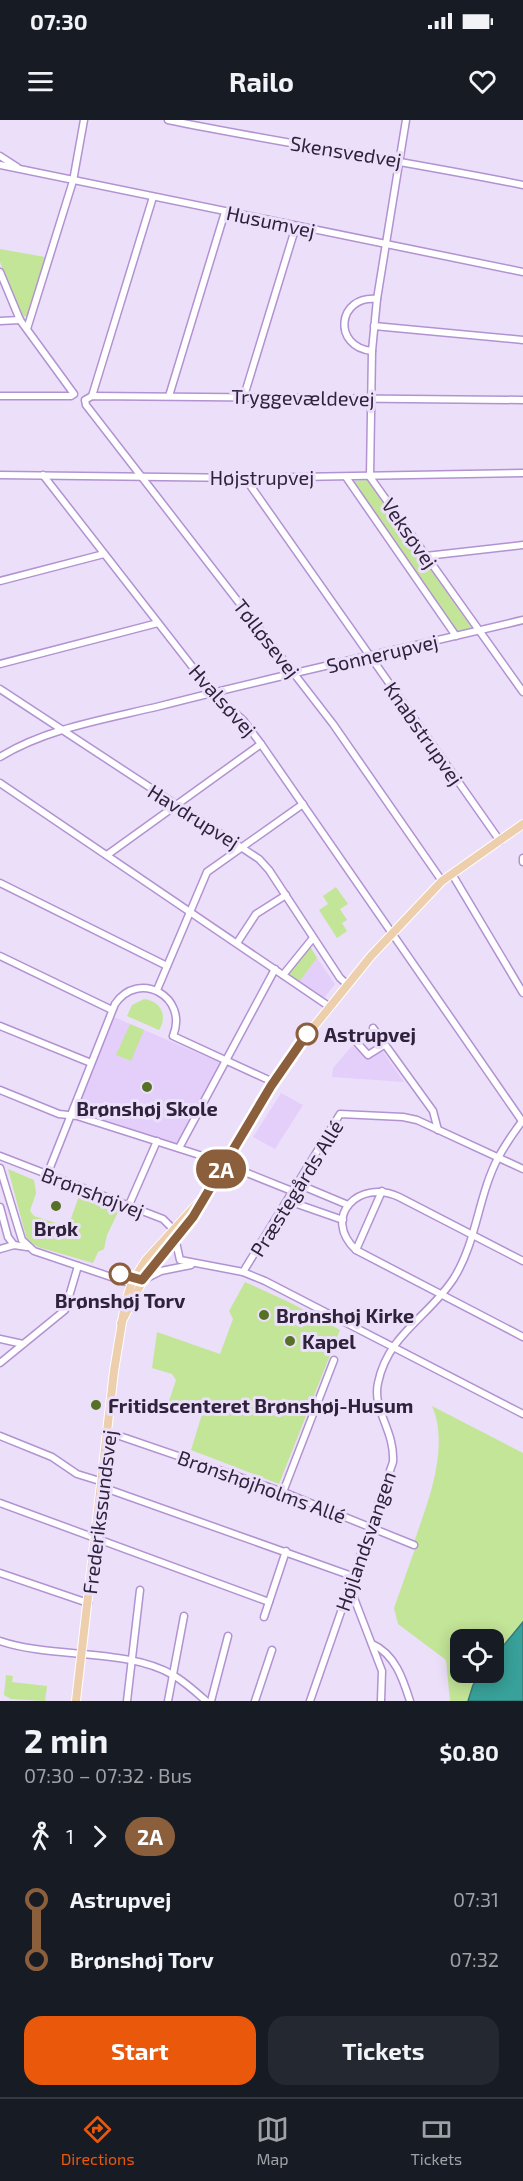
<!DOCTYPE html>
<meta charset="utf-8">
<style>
:root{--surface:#171b24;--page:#242831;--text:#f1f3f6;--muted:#9ea1a6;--line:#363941;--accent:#ea580c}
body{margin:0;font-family:"Exo 2",sans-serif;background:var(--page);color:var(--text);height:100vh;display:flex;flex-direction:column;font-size:22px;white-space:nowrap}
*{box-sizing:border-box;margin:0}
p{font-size:20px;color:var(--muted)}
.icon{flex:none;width:33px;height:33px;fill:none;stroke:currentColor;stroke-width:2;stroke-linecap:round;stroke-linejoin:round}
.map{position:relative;height:1581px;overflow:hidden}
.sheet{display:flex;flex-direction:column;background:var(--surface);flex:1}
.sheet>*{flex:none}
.badge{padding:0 12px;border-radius:20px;font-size:21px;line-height:39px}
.tools{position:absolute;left:450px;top:1509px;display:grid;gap:12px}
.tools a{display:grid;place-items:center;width:54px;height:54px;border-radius:12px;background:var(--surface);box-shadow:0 3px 15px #0003;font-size:30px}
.map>.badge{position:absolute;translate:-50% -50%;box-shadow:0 0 0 3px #fff}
.legs{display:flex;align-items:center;gap:9px;height:66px;padding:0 24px;font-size:20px}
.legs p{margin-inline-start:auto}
.summary{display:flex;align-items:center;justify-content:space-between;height:102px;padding:0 24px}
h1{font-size:33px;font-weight:700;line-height:45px}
.primary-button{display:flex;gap:12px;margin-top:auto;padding:12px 24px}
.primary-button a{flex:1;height:69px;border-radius:18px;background:var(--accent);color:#fff;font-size:24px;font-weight:700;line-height:69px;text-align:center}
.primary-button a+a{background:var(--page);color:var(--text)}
ul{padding:0 24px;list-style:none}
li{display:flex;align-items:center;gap:21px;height:60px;font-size:22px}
li i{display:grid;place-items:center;width:9px;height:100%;margin:0 8px;background:currentColor}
li i::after{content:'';width:15px;height:15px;margin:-8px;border:4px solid;border-radius:50%;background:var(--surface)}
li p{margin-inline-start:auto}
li:first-child i{background:linear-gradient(#0000 50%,currentColor 0)}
li:last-child i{background:linear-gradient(currentColor 50%,#0000 0)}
.status{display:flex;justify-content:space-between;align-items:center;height:42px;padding:0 30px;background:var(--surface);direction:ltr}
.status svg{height:16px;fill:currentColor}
header{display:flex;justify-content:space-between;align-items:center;height:78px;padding:0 24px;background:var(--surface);font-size:27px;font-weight:700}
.dock{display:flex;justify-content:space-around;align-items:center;height:84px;border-top:2px solid var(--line);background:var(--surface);font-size:16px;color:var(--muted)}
.dock a{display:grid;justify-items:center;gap:3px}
.dock .selected{color:var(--accent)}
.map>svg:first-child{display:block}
.built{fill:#e4cffb}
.green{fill:#c3e597;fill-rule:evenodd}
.water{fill:#38a199;stroke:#357b7d;stroke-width:1.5}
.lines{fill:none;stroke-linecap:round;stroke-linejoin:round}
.minor-casing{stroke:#b292d1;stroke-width:9}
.major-casing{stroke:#fff;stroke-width:10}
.minor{stroke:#fff;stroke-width:6}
.major{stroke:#eecfad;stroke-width:8}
.line-1-casing{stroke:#fff;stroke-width:14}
.line-1{stroke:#8b5e3c;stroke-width:9}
.stop-1-dot{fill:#fff;stroke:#8b5e3c;stroke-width:3}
.poi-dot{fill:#557126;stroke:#ecdffa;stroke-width:2}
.labels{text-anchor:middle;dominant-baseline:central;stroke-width:6;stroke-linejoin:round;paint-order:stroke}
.street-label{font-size:20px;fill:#2f223b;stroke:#ecdffa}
.stop-label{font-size:20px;font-weight:bold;fill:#2f223b;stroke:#ecdffa;text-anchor:start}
.poi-label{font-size:20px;font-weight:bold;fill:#2f223b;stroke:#ecdffa;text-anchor:start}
</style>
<div class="status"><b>07:30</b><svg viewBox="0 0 49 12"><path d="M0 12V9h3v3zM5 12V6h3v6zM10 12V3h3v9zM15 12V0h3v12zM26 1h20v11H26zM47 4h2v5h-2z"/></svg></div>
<header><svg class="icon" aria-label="menu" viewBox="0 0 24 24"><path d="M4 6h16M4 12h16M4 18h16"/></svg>Railo<svg class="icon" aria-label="heart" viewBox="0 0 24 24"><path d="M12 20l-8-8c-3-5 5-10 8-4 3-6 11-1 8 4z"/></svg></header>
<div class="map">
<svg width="523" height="1581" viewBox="0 0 523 1581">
<rect width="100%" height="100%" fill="#ecdffa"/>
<!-- built -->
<g class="built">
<path d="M317,838L335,864L324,878L299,862Z"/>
<path d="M114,897L221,943L177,1024L76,991Z"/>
<path d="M352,926L371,937L382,930L404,962L332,957L333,948Z"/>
<path d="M281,973L303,985L275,1029L253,1017Z"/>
</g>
<!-- green -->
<g class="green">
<path d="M0,129L45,137L27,196L22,197L0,142Z"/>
<path d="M367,360L472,508L458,512L352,364V361Z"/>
<path d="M336,767L348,784L340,789L347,800L342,803L347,811L337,818L319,790L328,784L323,776Z"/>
<path d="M310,826L317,838L299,862L287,853Z"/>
<path d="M144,879C161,881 168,896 159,910L127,896L132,885Z"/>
<path d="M130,904L144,910L131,941L116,935Z"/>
<path d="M8,1049L34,1060L36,1073L30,1091L34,1096L68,1107L79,1076L119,1090L107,1115L104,1129L98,1132L93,1143L38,1127L27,1120Z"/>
<path d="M245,1162L291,1183L340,1210L279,1364L191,1330L203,1291L169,1281L176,1260L172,1254L152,1248L157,1212L220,1234L233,1199L229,1191Z"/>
<path d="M432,1286L523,1333V1581H450L446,1540L398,1504L394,1488L416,1426L414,1422C428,1382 450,1327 432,1286ZM460,1520H494V1552H460Z"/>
<path d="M6,1555L13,1556L12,1562L47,1566L45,1581L11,1579L4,1575Z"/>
</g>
<!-- water -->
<path class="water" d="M523,1502V1581H468L473,1565L482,1553L494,1552V1537Z"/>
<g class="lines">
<defs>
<g id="minor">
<path d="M168,0C286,24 405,41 523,65"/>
<path d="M406,0L377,179L372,231L370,357L523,572"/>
<path d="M0,36L17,47"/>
<path d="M0,45L523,152"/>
<path d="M0,152L20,200L74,274L71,276H0"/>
<path d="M0,201L20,200"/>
<path d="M374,206L523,220"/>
<path d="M27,209L73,61L84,0"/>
<path d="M372,231C332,227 337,175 377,179"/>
<path d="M92,276L153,77"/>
<path d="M169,276L225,92"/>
<path d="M244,276L296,106"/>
<path d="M0,355L245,358L523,353"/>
<path d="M43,355L212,572L243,600L261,624L522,1001"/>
<path d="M346,357L456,516"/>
<path d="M245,358L500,721"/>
<path d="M426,436L523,425"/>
<path d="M0,461L104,434"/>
<path d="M0,544L158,503"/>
<path d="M0,569L259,739L269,750L340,858L348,865"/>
<path d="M0,637C47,608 107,599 160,586C280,555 402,529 523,500"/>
<path d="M0,663L330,887"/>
<path d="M107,735L261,624"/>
<path d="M523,738V742"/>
<path d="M452,754L523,873"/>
<path d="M442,761L333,604L86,285L85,280L92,276L523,280"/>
<path d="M0,763L167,846"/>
<path d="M237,823L256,794L286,775"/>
<path d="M0,836L112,890"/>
<path d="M283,855L313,818"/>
<path d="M157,870L207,752L303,684"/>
<path d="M0,906L91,943"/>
<path d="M373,908L433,991L438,1010"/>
<path d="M351,916L368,935L384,925"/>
<path d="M0,970L59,994L77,996L212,1039L292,1071"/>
<path d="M179,1028L275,849"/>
<path d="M0,1036L163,1099L173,1109L180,1140L243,1152L265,1161L523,1294"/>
<path d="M0,1048L22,1120L34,1131L126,1162L143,1160L161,1151L191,1145"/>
<path d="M47,1055L115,884C139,849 189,877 173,916L273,962"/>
<path d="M294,1067H305L348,1085"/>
<path d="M382,1071L356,1130C321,1097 359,1058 399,1077L523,1141"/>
<path d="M290,1075L297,1084L343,1100"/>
<path d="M129,1085L157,1021"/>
<path d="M0,1087L8,1117L14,1125"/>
<path d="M0,1129L14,1125L27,1127"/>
<path d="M356,1130L523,1217"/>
<path d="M243,1152L340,994L403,997L417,1000L523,1049"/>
<path d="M0,1219L23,1224"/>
<path d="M0,1243L65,1190L78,1146"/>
<path d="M108,1312L283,1372L414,1425"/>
<path d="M0,1316L52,1337L77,1354L103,1362"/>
<path d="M102,1367L352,1456"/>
<path d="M283,1372L334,1240"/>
<path d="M0,1383L269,1482"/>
<path d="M0,1453L88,1483"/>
<path d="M349,1465L382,1551L381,1581"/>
<path d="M264,1497L286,1431"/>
<path d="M0,1521C53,1539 127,1528 173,1555C185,1562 196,1572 206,1581"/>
<path d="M372,1524C395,1534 403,1559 410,1581"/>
<path d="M127,1581L140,1470"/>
<path d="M168,1581L184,1496"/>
<path d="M211,1581L228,1516"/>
<path d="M255,1581L272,1530"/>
<path d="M310,1581L393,1342C395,1310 372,1290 378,1263C388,1214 429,1197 454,1158C477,1121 478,1076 498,1038C505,1025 514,1012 523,1000"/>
</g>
<g id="major">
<path d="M121,1203L143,1160L193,1097L273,962L308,914L371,836L442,761L523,704"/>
<path d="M76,1581L114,1251L125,1184L132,1162L146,1140L198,1083"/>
</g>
</defs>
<!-- minor casing -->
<use href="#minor" class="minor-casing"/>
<!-- major casing -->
<use href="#major" class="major-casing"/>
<!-- minor -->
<use href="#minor" class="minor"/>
<!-- major -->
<use href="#major" class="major"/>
</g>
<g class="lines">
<defs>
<path id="line-1" d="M120,1154L142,1160L193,1097L271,966L307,914"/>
</defs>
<!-- line-1 casing -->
<use href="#line-1" class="line-1-casing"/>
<!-- line-1 -->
<use href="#line-1" class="line-1"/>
</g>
<!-- markers -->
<g class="stop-1-dot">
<circle cx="307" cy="914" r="10"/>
<circle cx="120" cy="1154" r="10"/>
</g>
<g class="poi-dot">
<circle cx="147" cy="967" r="6"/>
<circle cx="56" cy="1086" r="6"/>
<circle cx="264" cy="1195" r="6"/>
<circle cx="290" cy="1221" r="6"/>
<circle cx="96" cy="1285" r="6"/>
</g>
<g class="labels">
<!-- street labels -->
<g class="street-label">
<text transform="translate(346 31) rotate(9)">Skensvedvej</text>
<text transform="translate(271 101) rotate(12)">Husumvej</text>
<text transform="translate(303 277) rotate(1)">Tryggevældevej</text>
<text x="262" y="357">Højstrupvej</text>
<text transform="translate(410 413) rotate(55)">Veksøvej</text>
<text transform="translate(267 518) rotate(52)">Tølløsevej</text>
<text transform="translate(382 533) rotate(-13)">Sonnerupvej</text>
<text transform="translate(223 580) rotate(48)">Hvalsøvej</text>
<text transform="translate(424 613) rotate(55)">Knabstrupvej</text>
<text transform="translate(194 696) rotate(32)">Havdrupvej</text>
<text transform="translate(296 1068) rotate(-58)">Præstegårds Allé</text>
<text transform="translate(93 1072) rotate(21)">Brønshøjvej</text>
<text transform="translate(262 1366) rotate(20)">Brønshøjholms Allé</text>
<text transform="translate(99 1392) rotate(-83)">Frederikssundsvej</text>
<text transform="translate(365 1421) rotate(-71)">Højlandsvangen</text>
</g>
<!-- stop labels -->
<g class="stop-label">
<text x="324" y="914">Astrupvej</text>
<text x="120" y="1180" text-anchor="middle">Brønshøj Torv</text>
</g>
<!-- poi labels -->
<g class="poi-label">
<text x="147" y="988" text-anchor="middle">Brønshøj Skole</text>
<text x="56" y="1108" text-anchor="middle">Brøk</text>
<text x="276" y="1195">Brønshøj Kirke</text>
<text x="302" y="1221">Kapel</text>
<text x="108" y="1285">Fritidscenteret Brønshøj-Husum</text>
</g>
</g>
</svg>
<div class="tools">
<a><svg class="icon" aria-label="locate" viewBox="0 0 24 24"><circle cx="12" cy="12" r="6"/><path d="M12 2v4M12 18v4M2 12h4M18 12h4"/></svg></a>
</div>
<b class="badge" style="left:221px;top:1049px;background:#8b5e3c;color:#fff">2A</b>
</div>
<section class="sheet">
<div class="summary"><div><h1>2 min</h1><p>07:30 – 07:32 · Bus</p></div><b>$0.80</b></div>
<div class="legs"><svg class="icon" aria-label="walk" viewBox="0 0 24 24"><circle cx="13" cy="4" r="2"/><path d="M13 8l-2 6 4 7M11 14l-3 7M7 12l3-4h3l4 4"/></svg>1<svg class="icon" aria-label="forward" viewBox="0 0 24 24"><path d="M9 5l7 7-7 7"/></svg><b class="badge" style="background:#8b5e3c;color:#fff">2A</b></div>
<ul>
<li><i style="color:#8b5e3c"></i><b>Astrupvej</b><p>07:31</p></li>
<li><i style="color:#8b5e3c"></i><b>Brønshøj Torv</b><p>07:32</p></li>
</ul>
<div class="primary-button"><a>Start</a><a>Tickets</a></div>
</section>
<nav class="dock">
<a class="selected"><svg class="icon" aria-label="directions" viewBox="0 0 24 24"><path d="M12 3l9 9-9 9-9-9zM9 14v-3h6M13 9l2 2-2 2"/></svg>Directions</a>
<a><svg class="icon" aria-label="map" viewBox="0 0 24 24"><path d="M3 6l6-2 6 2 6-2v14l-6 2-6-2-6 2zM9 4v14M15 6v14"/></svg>Map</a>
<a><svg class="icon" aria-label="tickets" viewBox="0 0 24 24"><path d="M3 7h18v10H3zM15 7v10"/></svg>Tickets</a>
</nav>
